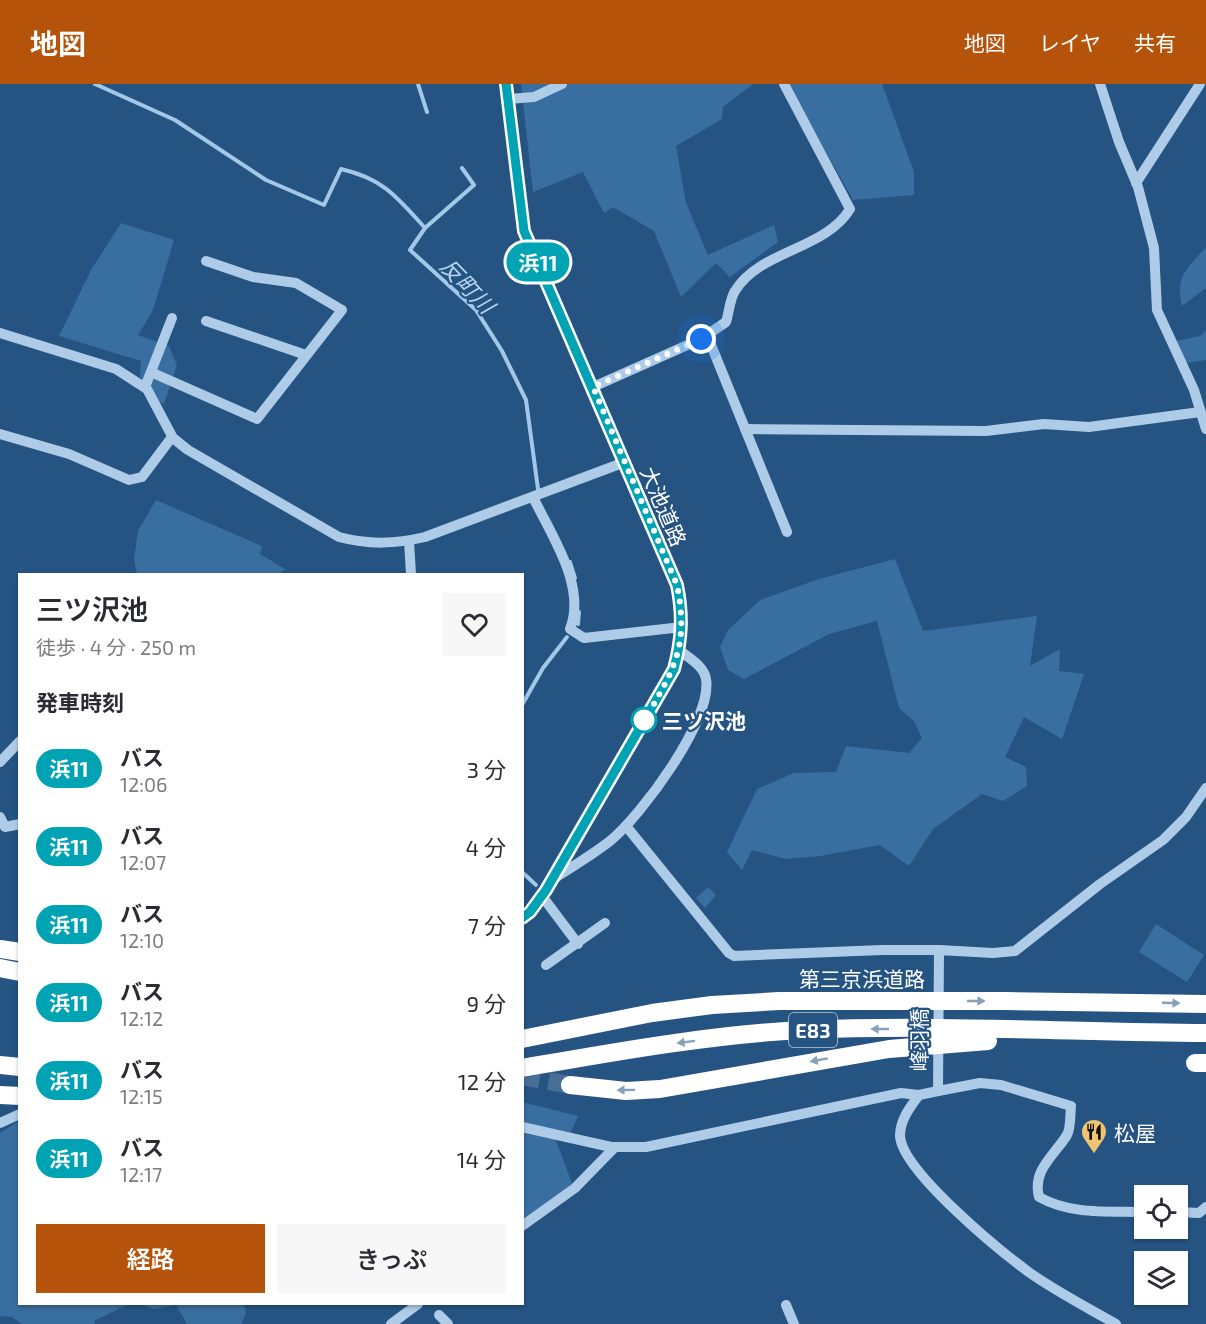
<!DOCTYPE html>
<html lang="ja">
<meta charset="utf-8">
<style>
:root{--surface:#fff;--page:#f7f7f7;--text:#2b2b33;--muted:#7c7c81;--accent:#b45309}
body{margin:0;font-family:"Exo 2","Noto Sans JP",sans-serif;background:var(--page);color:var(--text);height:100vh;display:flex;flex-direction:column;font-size:22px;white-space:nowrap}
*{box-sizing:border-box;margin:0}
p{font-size:20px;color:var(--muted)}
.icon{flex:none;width:33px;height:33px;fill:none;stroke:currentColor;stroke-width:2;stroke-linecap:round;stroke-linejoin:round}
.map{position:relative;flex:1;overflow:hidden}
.details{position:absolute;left:18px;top:489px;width:506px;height:732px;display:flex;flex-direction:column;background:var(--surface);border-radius:0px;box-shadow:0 2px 4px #0004}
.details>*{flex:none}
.badge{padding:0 12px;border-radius:20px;font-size:21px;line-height:39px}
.tools{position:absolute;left:1134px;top:1101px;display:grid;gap:12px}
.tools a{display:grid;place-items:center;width:54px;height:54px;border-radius:0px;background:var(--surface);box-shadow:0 2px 4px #0004;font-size:30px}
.you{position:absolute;width:30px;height:30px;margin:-15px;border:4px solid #fff;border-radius:50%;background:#1a73e8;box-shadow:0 0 0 9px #1a73e833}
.map>.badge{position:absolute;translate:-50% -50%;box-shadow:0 0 0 3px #fff}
h2{padding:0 18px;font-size:22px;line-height:54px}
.round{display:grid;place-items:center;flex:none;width:63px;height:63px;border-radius:0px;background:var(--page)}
.summary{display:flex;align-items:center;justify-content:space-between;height:102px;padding:0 18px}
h1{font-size:28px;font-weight:600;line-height:45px}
.action{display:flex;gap:12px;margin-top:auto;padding:12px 18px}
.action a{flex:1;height:69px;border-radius:0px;background:var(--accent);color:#fff;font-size:24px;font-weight:600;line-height:69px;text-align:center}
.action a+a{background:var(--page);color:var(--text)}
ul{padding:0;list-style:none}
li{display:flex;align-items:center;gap:18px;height:78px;padding:0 18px}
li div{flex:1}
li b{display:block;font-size:22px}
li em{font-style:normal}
li .badge{min-width:66px;font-weight:700;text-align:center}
header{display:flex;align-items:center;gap:36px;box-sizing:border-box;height:84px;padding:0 30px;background:var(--accent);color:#fff}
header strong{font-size:28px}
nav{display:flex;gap:33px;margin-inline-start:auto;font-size:21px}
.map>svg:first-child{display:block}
.green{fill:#396ea0}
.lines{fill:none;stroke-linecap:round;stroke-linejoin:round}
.stream{stroke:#a2c7e8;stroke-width:4}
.highway-tunnel{stroke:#466e96;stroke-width:18;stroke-dasharray:18 9;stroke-linecap:butt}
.minor{stroke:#aecce7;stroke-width:10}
.highway{stroke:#fff;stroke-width:18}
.oneway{fill:#87a1bb}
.line-casing{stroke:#fff;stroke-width:14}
.line{stroke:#00a3b4;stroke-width:9}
.walk{stroke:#fff;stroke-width:6;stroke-dasharray:0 10.8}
.stop-dot{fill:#fff;stroke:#00a3b4;stroke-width:3}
.labels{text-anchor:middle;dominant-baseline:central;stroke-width:4.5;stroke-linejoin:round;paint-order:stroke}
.shield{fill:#255483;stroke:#beccda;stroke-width:1.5}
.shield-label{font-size:20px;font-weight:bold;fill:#fff}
.street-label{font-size:21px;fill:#fff;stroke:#255483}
.stop-label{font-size:21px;font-weight:bold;fill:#fff;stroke:#255483;text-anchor:start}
.poi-label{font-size:21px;fill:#fff;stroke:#255483;text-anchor:start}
.water-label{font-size:22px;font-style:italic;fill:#b9d5ef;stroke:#255483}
</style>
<header>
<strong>地図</strong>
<nav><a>地図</a><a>レイヤ</a><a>共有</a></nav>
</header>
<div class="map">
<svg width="1206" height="1240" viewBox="0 0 1206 1240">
<rect width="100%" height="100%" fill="#255483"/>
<!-- green -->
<g class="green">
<path d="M521,0H753L723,23L722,35L676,62L686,119L708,171L774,141L778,158L730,193L716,179L681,213L654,147L613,123L604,129L583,88L533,108Z"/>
<path d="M788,0H882L914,88V111L853,116Z"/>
<path d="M121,139L174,156L153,226L138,251L169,262L177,281L164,320L159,318L140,293L141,277L59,252L91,186Z"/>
<path d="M1206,163V204L1182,222C1175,191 1187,185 1206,163Z"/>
<path d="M1206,246V276L1186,279L1177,257L1200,252Z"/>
<path d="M156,416L262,462L260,470L285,485L280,490H137L134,475L138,447Z"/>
<path d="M895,475L923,547L1037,532L1030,582L1060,565L1059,587L1084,590L1062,655L1024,633L1005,673L1026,683L1027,702L1003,717L982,710L933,745L909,782L880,761L820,772L786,775L752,766L742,786L727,768L757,705L794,689L836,688L846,662L909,669L922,654L914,637L899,624L877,537L829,550L744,595L728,586L720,563L728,546L760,516L819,495Z"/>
<path d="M708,803L716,811L705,824L696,814Z"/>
<path d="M1156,840L1204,871L1187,898L1139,868Z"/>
<path d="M522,1018L578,1032L570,1050L554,1051L573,1102L522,1139Z"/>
<path d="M19,1037L20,1220H129L94,1237L95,1240H22L12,1233L0,1232V1049Z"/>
<path d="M141,1220H244L246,1229L241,1240H187L176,1221L154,1225Z"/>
</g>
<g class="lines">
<!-- stream -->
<g class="stream">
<path d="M95,0L175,36L266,96L324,121L341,85C384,95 397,113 425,144"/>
<path d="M418,0L427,28"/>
<path d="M462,84L474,101L425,144L410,166L476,226L502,267L526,316L538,405"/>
<path d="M570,478L575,494"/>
<path d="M578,540L579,528"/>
<path d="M522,621L543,584L567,553"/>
<path d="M522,788L536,801"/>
</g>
<!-- highway-tunnel -->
<path class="highway-tunnel" d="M522,992L570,1001"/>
<!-- minor -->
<g class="minor">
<path d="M506,0L524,147L677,501C683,533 683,553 674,584L546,806L530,828L522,834"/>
<path d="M1100,0L1119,58L1138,103L1154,164L1157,226L1194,306L1206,345"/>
<path d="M507,15L534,13L562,0"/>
<path d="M1136,99L1200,0"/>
<path d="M206,237L306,271"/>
<path d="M0,249L116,285L147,305L173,354L188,366L339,453C369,461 395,460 425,453L625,378"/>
<path d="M707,251L787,448"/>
<path d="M153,289L257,335L342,226L296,199L253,193L206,177"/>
<path d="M145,303L172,234"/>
<path d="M593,303L701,255L726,238C729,229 730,214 735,207C760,166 825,166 850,125L784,0"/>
<path d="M745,345L986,347L1044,340L1089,343L1200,328"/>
<path d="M0,350L69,370L129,396L142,393L172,353"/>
<path d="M533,413C551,451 587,502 570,545L584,554L682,543"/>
<path d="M409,457L411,490"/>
<path d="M0,678L20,657"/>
<path d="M0,733L5,743L20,740"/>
<path d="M626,742L729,869L734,872L882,866H939"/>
<path d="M553,795C572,783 592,771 610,757C641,732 713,635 706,595C704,582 689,574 679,566"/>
<path d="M542,812L578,860"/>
<path d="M546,881L605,839"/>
<path d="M938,1007L980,999L1001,1001L1071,1022C1070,1031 1071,1044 1067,1051C1054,1072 1032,1086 1039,1113C1071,1131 1108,1127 1144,1128"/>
<path d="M0,1039L20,1030"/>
<path d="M522,1043L611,1063H646L901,1009L919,1011"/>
<path d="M1178,1128L1199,1129L1206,1123"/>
<path d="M522,1142L575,1104L615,1063"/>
<path d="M786,1221L794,1240"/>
<path d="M439,1231L448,1240"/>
<path d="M391,1240L418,1220"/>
<path d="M1116,1240C1088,1224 1057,1208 1030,1189C1000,1167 902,1087 900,1052C900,1036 910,1023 919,1011L938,1007L939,866L993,869L1015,867L1100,800L1163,756L1186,733L1206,704"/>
</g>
<!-- highway -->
<g class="highway">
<path d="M0,865L20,868"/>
<path d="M0,884L20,888"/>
<path d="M522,955L652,929L712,921L779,917H1006L1206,920"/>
<path d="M1195,979H1206"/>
<path d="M0,981L20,983"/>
<path d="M522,984C614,968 708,951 801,946C936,940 1071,948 1206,949"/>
<path d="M570,1001L626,1007L660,1005L889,965L988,957"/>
<path d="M0,1011L20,1012"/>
</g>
</g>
<!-- one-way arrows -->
<defs><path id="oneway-solid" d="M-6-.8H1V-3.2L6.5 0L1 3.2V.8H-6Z" transform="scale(1.5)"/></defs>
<g class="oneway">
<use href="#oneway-solid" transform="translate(976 917)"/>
<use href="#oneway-solid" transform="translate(1171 919) rotate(2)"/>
<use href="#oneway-solid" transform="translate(880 945) rotate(180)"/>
<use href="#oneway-solid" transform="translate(686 958) rotate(173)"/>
<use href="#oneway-solid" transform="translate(819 976) rotate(170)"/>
<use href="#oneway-solid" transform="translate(626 1006) rotate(179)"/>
</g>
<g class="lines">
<defs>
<path id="line" d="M506,0L524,147L677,501C683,531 682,555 674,585L546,806L530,828L522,834"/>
</defs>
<!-- line casing -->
<use href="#line" class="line-casing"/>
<!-- line -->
<use href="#line" class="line"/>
<!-- walk -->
<path class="walk" d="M644,636L641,642C672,588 690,566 677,501L593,303L701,255"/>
</g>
<!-- icons -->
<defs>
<symbol id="restaurant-pin" viewBox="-11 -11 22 30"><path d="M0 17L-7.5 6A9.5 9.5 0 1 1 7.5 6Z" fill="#f1c472" stroke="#255483"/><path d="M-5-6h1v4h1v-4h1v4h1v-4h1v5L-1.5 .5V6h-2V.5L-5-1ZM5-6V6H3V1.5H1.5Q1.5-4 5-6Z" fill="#111"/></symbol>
</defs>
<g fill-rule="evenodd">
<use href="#restaurant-pin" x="1079" y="1033" width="30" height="40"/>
</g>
<!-- markers -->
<circle class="stop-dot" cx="644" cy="636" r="12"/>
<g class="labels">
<!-- shield labels -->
<rect class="shield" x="789" y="929" width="48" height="34" rx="4.5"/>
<g class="shield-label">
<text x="813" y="946">E83</text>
</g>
<!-- street labels -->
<g class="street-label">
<text transform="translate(664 422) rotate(67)">大池道路</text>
<text x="862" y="894">第三京浜道路</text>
<text transform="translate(918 956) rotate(-90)">峰羽橋</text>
</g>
<!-- stop labels -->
<g class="stop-label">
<text x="662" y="636">三ツ沢池</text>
</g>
<!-- poi labels -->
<g class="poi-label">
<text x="1114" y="1048">松屋</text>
</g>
<!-- water labels -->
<g class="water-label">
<text transform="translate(468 201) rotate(46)">反町川</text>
</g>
</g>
</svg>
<div class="tools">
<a><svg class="icon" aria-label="locate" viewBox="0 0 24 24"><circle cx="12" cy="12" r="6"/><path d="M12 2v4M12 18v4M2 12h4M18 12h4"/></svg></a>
<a><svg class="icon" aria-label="layers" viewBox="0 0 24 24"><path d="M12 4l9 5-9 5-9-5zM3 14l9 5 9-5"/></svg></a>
</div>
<div class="you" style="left:701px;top:255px"></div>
<b class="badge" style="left:538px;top:178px;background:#00a3b4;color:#fff">浜11</b>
<section class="details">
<div class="summary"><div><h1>三ツ沢池</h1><p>徒歩 · 4 分 · 250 m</p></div><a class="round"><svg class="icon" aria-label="heart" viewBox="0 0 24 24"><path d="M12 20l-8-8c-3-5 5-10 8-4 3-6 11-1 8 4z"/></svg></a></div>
<h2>発車時刻</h2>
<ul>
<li><span class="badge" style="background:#00a3b4;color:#fff">浜11</span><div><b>バス</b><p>12:06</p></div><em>3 分</em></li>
<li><span class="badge" style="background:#00a3b4;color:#fff">浜11</span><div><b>バス</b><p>12:07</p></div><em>4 分</em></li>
<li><span class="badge" style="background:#00a3b4;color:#fff">浜11</span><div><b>バス</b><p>12:10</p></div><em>7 分</em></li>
<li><span class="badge" style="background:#00a3b4;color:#fff">浜11</span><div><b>バス</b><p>12:12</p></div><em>9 分</em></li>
<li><span class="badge" style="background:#00a3b4;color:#fff">浜11</span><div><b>バス</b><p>12:15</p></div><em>12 分</em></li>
<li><span class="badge" style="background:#00a3b4;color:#fff">浜11</span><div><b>バス</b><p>12:17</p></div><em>14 分</em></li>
</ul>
<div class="action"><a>経路</a><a>きっぷ</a></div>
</section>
</div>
